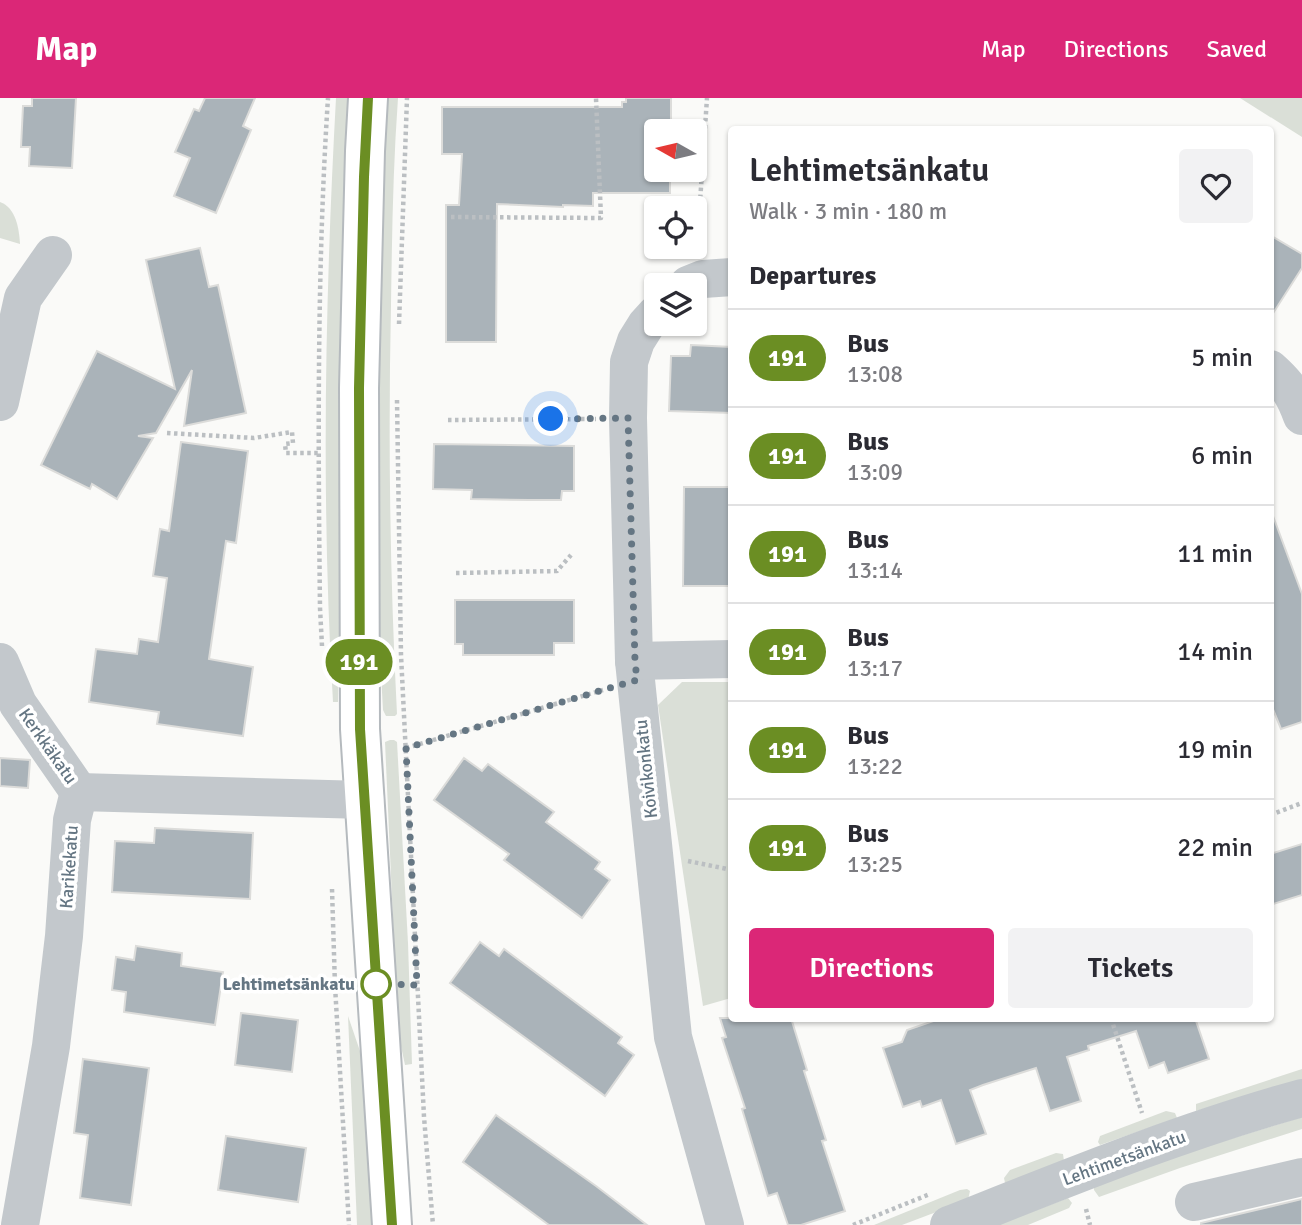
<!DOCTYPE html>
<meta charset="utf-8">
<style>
:root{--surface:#fff;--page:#f2f2f3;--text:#2b2b33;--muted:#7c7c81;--line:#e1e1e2;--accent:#db2777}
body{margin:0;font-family:Signika,sans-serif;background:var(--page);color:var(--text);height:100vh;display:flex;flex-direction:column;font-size:26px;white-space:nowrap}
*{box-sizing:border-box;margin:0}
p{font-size:23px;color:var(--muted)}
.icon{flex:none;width:38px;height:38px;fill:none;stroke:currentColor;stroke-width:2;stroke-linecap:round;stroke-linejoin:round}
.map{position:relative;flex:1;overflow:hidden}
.side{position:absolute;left:728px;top:28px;width:546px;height:896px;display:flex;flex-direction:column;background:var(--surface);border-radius:7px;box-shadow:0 2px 5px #0004}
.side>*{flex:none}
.badge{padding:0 14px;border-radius:23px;font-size:24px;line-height:46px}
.needle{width:46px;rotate:278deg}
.tools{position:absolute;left:644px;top:21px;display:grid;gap:14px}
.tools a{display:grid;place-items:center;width:63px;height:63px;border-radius:7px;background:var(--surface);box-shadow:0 2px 5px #0004;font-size:35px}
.you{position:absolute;width:35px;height:35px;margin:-18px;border:5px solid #fff;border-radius:50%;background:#1a73e8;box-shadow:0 0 0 10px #1a73e833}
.map>.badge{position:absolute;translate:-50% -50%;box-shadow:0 0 0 4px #fff}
h2{padding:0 21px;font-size:26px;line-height:63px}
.round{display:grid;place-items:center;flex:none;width:74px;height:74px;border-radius:7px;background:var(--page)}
.head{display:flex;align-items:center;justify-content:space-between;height:119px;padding:0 21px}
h1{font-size:33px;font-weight:600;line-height:52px}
.primary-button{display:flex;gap:14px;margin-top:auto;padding:14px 21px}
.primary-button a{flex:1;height:80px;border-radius:7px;background:var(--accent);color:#fff;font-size:28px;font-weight:600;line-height:80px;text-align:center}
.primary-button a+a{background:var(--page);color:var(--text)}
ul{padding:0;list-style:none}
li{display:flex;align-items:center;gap:21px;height:98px;padding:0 21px;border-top:2px solid var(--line)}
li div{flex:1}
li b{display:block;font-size:26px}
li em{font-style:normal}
li .badge{min-width:77px;font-weight:700;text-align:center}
header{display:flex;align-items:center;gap:42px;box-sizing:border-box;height:98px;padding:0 35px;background:var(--accent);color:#fff}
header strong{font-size:33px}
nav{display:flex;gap:38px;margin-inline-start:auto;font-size:24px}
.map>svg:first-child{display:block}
.green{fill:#dadfd7}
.building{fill:#aab3b9;stroke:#dcdcda;stroke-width:2}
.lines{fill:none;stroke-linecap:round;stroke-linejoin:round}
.major-casing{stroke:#b5babe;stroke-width:42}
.path{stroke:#bbbfc2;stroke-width:4.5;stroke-dasharray:3.5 3.5;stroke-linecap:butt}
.minor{stroke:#c3c8cc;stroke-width:38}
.major{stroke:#fff;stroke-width:38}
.line-casing{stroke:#fff;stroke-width:16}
.line{stroke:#6b8e23;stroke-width:10}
.walk{stroke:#657683;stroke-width:7;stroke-dasharray:0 12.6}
.stop-dot{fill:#fff;stroke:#6b8e23;stroke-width:3.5}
.labels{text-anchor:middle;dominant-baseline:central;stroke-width:7;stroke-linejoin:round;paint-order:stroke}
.street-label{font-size:18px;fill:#657683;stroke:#fff}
.stop-label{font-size:18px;font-weight:bold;fill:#657683;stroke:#fff;text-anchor:end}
</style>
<header>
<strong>Map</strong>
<nav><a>Map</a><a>Directions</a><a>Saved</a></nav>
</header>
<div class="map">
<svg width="1302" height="1127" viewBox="0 0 1302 1127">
<rect width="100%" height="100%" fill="#fafaf8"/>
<!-- green -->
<g class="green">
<path d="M336,0H350L343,509L339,551L338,604H333C321,403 325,201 336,0Z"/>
<path d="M383,0H398C393,69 392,138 391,207C388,343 390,480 397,616L395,618H386L383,612C370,408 379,204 383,0Z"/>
<path d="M1240,0H1302V39Z"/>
<path d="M0,104C16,110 19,130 20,146L0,140Z"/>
<path d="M682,584H731V900L703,908L658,607Z"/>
<path d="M390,642H394L397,644L408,845L412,966L405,967L398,934L385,644Z"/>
<path d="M348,918L361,956L365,976L372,1127H357Z"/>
<path d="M1302,971V983L1196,1013V1006Z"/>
<path d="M1166,1013L1175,1015L1177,1020L1100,1047L1098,1044L1100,1038Z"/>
<path d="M1302,1019V1031L1180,1070L1099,1099L1094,1092V1089L1178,1057Z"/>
<path d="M1056,1055L1063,1056L1064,1063L1005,1085L1004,1080L1010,1072Z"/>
<path d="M967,1091L970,1093L968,1102L902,1127H874L960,1092Z"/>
<path d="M1068,1100L1072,1105L1069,1110L1028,1127H997Z"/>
</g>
<!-- building -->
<g class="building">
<path d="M32,0H76L72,70L29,68L30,49H21L23,8H32Z"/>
<path d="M205,0H255L243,28L251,32L216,115L174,98L190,60L175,54L194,11L199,13Z"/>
<path d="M626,0H671V33H656V72H670V95H593V108L563,107V109L497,106L496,244H446V107H459L462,56H442V9H622V4H626Z"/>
<path d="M1270,137L1302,156V170L1270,220Z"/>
<path d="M200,150L209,189L218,187L246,315L184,328L192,272L156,335L138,338L153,340L117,401L92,386L90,391L41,367L97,253L175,291L146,162Z"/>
<path d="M691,247L732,249V315L669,313L671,258H690Z"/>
<path d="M181,344L248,353L236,445L226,443L209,561L253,569L243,638L157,626L159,614L89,604L96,551L137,556L139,541L158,544L167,480L153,478L160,431L169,433Z"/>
<path d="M434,346L574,348V393H562L561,402H529L471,401L472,392L433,391Z"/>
<path d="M684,389H732V488H683Z"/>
<path d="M1273,418L1302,496V624L1281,631L1270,604V419Z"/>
<path d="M455,502H574V545H554V557H463V546H455Z"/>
<path d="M0,660L30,662L28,690L0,688Z"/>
<path d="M464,660L482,673L488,666L554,714L546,724L600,764L595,771L610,782L582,820L504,762L509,756L434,702Z"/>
<path d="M155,730L253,735L250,801L112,794L115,743L154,745Z"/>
<path d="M1302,746V797L1270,807V756Z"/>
<path d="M480,844L499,858L504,851L622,939L618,945L634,957L605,998L450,885Z"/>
<path d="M136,848L182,855L181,868L223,874L215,927L124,914L126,894L112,892L116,859L134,862Z"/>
<path d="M241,915L298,922L292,974L235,967Z"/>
<path d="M720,920H791L807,972L804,973L826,1042L822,1043L845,1113L801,1127H788L777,1095L768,1098L742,1011L745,1010L722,940L726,939Z"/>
<path d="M942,920H1195L1209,961L1168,975L1164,964L1149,970L1136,933L1088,948L1089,952L1067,959L1081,1003L1050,1013L1036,970L983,987L970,992L986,1036L956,1046L941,1002L922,1009L920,1003L903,1009L883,950L902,944L907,932Z"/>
<path d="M83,961L149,970L131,1107L80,1100L88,1037L74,1035Z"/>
<path d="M496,1017L596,1088L647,1127H549L463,1064Z"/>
<path d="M226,1038L306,1050L298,1104L218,1092Z"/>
<path d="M1302,1101V1127H1201V1125Z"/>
</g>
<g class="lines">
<defs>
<path id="major" d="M368,0L365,53L359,290L360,631L392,1127"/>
</defs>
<!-- major casing -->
<use href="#major" class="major-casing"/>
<!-- path -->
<g class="path">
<path d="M451,119L601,120L596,0"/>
<path d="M697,149L707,0"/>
<path d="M399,226L407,0"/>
<path d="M397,302L401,557L424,1019L433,1127"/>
<path d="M448,322L596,321"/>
<path d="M167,335L254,340L292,334L293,345L285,346L286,355H319"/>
<path d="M456,475L557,473L571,457"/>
<path d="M322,548L320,510C318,340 317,170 328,0"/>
<path d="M406,650L603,592"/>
<path d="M1270,717L1302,705"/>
<path d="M688,763L732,772"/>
<path d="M332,791L335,888L349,1127"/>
<path d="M1111,920L1142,1015"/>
<path d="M1086,1111L1090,1127"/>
<path d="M853,1127L930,1096"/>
</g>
<!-- minor -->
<g class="minor">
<path d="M688,187L703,181L732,179"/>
<path d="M656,216L646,227L636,243L629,264L628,320L634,563L673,939L725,1127"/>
<path d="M1270,271C1288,287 1294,296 1302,318"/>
<path d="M0,304L23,200L53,157"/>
<path d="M634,563L732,561"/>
<path d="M0,564L18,606L79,694"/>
<path d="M1194,1104L1302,1079"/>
<path d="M20,1127L51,948L64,838L72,722L79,694L365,702"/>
<path d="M949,1127C1065,1081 1182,1033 1302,1000"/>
</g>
<!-- major -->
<use href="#major" class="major"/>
</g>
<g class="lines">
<defs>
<path id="line" d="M368,0L364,79L359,290L360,631L392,1127"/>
</defs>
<!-- line casing -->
<use href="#line" class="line-casing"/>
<!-- line -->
<use href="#line" class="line"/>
<!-- walk -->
<path class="walk" d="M376,886L417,887L406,650L637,582L635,563L628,320L551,321"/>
</g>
<!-- markers -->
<circle class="stop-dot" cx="376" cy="886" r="14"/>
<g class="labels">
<!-- street labels -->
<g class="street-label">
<text transform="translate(48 648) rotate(55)">Kerkkäkatu</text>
<text transform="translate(646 671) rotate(-96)">Koivikonkatu</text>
<text transform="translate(69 769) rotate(-86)">Karikekatu</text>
<text transform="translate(1124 1060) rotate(-20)">Lehtimetsänkatu</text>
</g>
<!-- stop labels -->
<g class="stop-label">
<text x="355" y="886">Lehtimetsänkatu</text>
</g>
</g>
</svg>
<div class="tools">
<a><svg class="needle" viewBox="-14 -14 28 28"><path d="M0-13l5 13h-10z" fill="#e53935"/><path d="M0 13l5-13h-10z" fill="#7c7c81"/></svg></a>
<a><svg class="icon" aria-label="locate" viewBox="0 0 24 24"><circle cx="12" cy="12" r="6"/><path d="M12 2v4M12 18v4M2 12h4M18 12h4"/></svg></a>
<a><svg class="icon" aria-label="layers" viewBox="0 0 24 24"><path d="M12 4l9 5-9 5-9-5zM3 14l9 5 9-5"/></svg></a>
</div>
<div class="you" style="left:551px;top:321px"></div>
<b class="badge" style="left:359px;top:564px;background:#6b8e23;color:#fff">191</b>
<section class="side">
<div class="head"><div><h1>Lehtimetsänkatu</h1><p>Walk · 3 min · 180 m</p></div><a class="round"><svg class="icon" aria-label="heart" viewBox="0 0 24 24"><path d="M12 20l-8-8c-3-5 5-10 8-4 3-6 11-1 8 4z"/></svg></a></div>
<h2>Departures</h2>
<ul>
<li><span class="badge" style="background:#6b8e23;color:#fff">191</span><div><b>Bus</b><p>13:08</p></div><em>5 min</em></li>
<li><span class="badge" style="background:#6b8e23;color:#fff">191</span><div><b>Bus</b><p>13:09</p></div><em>6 min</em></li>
<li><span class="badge" style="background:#6b8e23;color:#fff">191</span><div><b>Bus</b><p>13:14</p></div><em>11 min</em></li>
<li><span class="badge" style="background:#6b8e23;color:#fff">191</span><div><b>Bus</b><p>13:17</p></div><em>14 min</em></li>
<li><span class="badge" style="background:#6b8e23;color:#fff">191</span><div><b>Bus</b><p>13:22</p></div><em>19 min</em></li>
<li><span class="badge" style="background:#6b8e23;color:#fff">191</span><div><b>Bus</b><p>13:25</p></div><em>22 min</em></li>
</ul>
<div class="primary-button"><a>Directions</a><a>Tickets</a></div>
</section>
</div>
